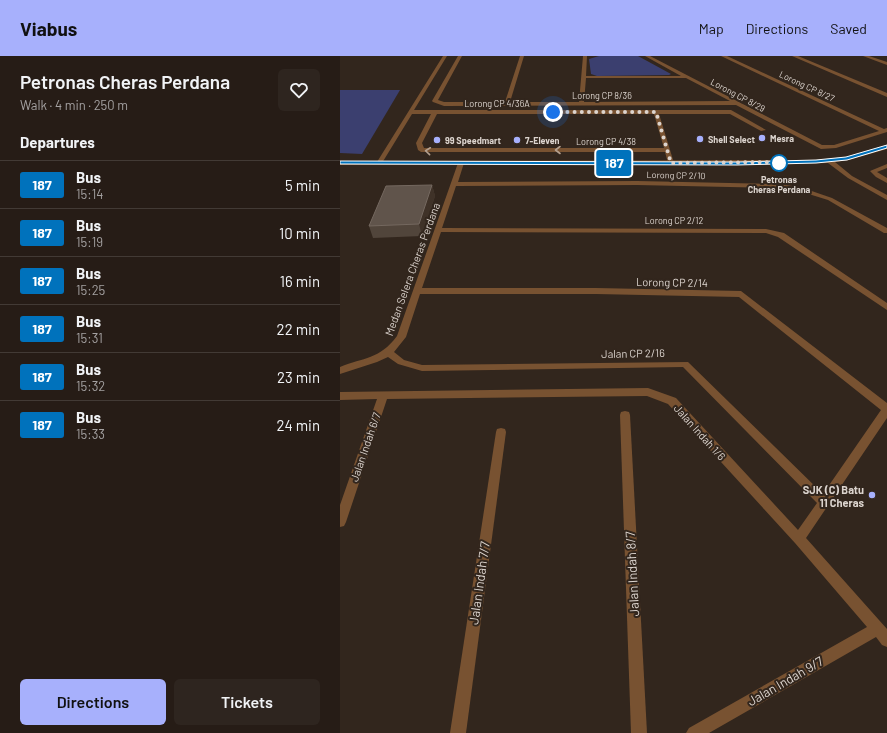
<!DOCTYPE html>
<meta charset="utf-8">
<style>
:root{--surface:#261c16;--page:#2e251f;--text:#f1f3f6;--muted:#a4a1a1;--line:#423a35;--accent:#a7b0fc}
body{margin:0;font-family:Barlow,sans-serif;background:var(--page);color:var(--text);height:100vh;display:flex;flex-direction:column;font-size:15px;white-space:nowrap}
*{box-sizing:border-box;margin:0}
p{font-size:13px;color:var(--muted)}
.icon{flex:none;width:22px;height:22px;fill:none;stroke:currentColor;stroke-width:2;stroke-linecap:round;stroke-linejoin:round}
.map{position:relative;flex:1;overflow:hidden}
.panel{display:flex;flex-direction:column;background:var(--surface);width:340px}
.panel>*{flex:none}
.badge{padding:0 8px;border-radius:3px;font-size:14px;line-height:26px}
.you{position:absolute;width:20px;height:20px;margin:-10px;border:3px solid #fff;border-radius:50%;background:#1a73e8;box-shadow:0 0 0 6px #1a73e833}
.map>.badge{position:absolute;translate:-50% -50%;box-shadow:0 0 0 2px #fff}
h2{padding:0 20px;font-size:15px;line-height:36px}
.round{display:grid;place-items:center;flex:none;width:42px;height:42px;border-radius:6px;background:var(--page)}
.headline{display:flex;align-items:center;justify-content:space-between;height:68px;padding:0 20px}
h1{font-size:19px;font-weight:600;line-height:30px}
.primary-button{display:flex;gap:8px;margin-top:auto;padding:8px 20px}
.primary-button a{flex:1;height:46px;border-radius:6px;background:var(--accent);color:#111;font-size:16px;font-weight:600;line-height:46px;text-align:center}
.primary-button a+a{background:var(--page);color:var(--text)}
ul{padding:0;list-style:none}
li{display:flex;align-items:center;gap:12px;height:48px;padding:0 20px;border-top:1px solid var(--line)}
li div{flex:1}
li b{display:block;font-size:15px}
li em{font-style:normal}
li .badge{min-width:44px;font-weight:700;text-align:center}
header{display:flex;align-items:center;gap:24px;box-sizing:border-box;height:56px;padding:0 20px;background:var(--accent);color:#111}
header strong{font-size:19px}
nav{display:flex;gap:22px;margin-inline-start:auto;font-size:14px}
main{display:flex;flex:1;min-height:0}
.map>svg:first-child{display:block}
.green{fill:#3b3f6f}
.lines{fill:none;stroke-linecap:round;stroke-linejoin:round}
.minor{fill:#785231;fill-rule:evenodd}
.tertiary{fill:#785231;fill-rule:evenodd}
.wall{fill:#51453b}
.shaded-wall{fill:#3f3228}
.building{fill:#60544b;stroke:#74685f}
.oneway{stroke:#b4a08f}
.line{fill:#0072bc;stroke:#fff}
.walk{stroke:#dcd4ce;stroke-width:4;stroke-dasharray:0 7.2}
.poi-dot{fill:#a7b0fc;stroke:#32261d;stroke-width:1.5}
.stop-dot{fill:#fff;stroke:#0072bc;stroke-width:2}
.labels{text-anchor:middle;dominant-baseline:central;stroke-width:4;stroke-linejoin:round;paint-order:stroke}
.far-street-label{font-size:9px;fill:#dcd4ce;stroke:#32261d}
.far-poi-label{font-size:9px;font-weight:bold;fill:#dcd4ce;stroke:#32261d;text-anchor:start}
.far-stop-label{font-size:9px;font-weight:bold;fill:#dcd4ce;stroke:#32261d}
.street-label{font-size:11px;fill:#dcd4ce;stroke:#32261d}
.poi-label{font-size:11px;font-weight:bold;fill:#dcd4ce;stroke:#32261d;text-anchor:end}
.near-street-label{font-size:13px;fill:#dcd4ce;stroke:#32261d}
</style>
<header>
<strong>Viabus</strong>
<nav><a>Map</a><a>Directions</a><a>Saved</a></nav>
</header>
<main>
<section class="panel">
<div class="headline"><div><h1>Petronas Cheras Perdana</h1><p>Walk · 4 min · 250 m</p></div><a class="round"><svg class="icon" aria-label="heart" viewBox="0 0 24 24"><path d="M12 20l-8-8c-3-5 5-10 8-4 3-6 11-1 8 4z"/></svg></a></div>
<h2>Departures</h2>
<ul>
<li><span class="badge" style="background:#0072bc;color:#fff">187</span><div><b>Bus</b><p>15:14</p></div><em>5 min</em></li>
<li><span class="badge" style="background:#0072bc;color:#fff">187</span><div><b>Bus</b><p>15:19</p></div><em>10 min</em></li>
<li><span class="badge" style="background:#0072bc;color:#fff">187</span><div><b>Bus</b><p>15:25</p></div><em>16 min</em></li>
<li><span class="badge" style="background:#0072bc;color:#fff">187</span><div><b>Bus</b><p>15:31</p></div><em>22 min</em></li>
<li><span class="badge" style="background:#0072bc;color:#fff">187</span><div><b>Bus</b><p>15:32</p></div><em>23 min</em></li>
<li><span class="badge" style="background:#0072bc;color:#fff">187</span><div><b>Bus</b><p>15:33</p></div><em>24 min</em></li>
</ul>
<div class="primary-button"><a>Directions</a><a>Tickets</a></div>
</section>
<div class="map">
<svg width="547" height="677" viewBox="0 0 547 677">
<rect width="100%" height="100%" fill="#32261d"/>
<!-- green -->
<g class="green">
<path d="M259,0H298L331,18L329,19L257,20L251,18L249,3Z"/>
<path d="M0,34H60L22,98L0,97Z"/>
</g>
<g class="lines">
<!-- minor -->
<g class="minor">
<path d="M103,0H107L74,54H391L426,74L421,75L390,58H319L334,107L331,109L328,107L325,96H81L78,94L76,87L91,58H72L42,107H38L37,106ZM97,58H314L324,92H84L82,87Z"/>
<path d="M118,0H122L98,44L104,46H165L180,0H184L170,46H239L243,0H247L246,20H341L305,0H310L482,89H494L539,75L381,0H387L544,73L547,72V76L496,92L481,93L396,49L104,50L93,46L92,45ZM246,22H346L390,45L244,46Z"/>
<path d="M452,0H458L547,37V41Z"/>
<path d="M523,0H529L547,6V9Z"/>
<path d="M121,105L124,107L118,126L297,125L437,128L460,131L492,142L547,172V177H544L488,144L459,135L437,132L297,129L116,130L102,172L426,173L444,177L547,247V254L438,181L426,177L101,176L82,232H256L401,235L547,347V362L466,482L547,573V591L542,589L536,581L369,677H346L349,672L527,571L455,487L328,348L307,340L47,343L6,466L4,470L0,471V449L37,343L0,344V336L308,332L336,342L458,474L477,447L343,311L82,315L58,308L48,301L37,306L0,318V311C24,301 39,304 57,280L118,107ZM80,238H256L399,241L541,354L483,438L348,306L82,309L64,304L54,296L66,281Z"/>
<path d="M547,108V112L537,116L547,122V127L536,121L530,115Z"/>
<path d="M285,355L289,356L290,359L307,677H291L280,359L281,356Z"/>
<path d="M161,372L165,373L166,376L126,677H110L156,376L157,373Z"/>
</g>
<!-- tertiary -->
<path class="tertiary" d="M547,89V93L509,104L495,106L512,120L547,139V144L508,122L488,107L397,109H0V105L475,104L506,101Z"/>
</g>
<!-- wall -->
<path class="wall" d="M92,129L95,140L82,180L33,182L29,170Z"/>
<!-- shaded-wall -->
<path class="shaded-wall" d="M92,129L95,140L82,180L79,168Z"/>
<!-- building -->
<path class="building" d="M92,129L79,168L29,170L46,130Z"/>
<!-- one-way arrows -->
<defs><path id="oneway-chevron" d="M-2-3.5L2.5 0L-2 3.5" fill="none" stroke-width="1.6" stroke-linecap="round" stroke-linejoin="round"/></defs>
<g class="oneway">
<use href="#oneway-chevron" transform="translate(218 94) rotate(180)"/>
<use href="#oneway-chevron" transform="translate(88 95) rotate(-174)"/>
</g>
<!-- line -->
<path class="line" d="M547,89V92L507,104L476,107L397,109L0,108V105L397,106L476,104L506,101Z"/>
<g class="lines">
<!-- walk -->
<path class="walk" d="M213,56H316L331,107L446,106L439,107"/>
</g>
<!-- markers -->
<g class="poi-dot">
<circle cx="422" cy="82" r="4"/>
<circle cx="360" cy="83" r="4"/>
<circle cx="97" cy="84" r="4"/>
<circle cx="177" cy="84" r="4"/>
<circle cx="532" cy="439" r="4"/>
</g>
<circle class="stop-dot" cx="439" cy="107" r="8"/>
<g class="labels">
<!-- far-street labels -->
<g class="far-street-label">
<text transform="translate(467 30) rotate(25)">Lorong CP 8/27</text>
<text x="262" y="39">Lorong CP 8/36</text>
<text transform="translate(398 39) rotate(28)">Lorong CP 8/29</text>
<text x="157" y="47">Lorong CP 4/36A</text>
<text x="266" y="85">Lorong CP 4/38</text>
<text transform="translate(336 119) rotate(1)">Lorong CP 2/10</text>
<text x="334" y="164">Lorong CP 2/12</text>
</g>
<!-- far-poi labels -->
<g class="far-poi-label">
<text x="430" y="82">Mesra</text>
<text x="368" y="83">Shell Select</text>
<text x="105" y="84">99 Speedmart</text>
<text x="185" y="84">7-Eleven</text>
</g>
<!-- far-stop labels -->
<g class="far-stop-label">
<text x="439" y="123">Petronas<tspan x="439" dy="10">Cheras Perdana</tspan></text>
</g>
<!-- street labels -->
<g class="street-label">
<text transform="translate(72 213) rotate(-70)">Medan Selera Cheras Perdana</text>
<text transform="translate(332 226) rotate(1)">Lorong CP 2/14</text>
<text transform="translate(293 297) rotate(-1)">Jalan CP 2/16</text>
<text transform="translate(360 376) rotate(48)">Jalan Indah 1/6</text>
<text transform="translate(25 391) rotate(-71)">Jalan Indah 6/7</text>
</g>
<!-- poi labels -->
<g class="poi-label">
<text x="524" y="433">SJK (C) Batu<tspan x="524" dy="13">11 Cheras</tspan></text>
</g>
<!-- near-street labels -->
<g class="near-street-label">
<text transform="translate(292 518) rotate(-93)">Jalan Indah 8/7</text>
<text transform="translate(139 527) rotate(-82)">Jalan Indah 7/7</text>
<text transform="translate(445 625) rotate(-30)">Jalan Indah 9/7</text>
</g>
</g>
</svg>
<div class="you" style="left:213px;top:56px"></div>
<b class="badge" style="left:274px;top:107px;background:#0072bc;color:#fff">187</b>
</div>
</main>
